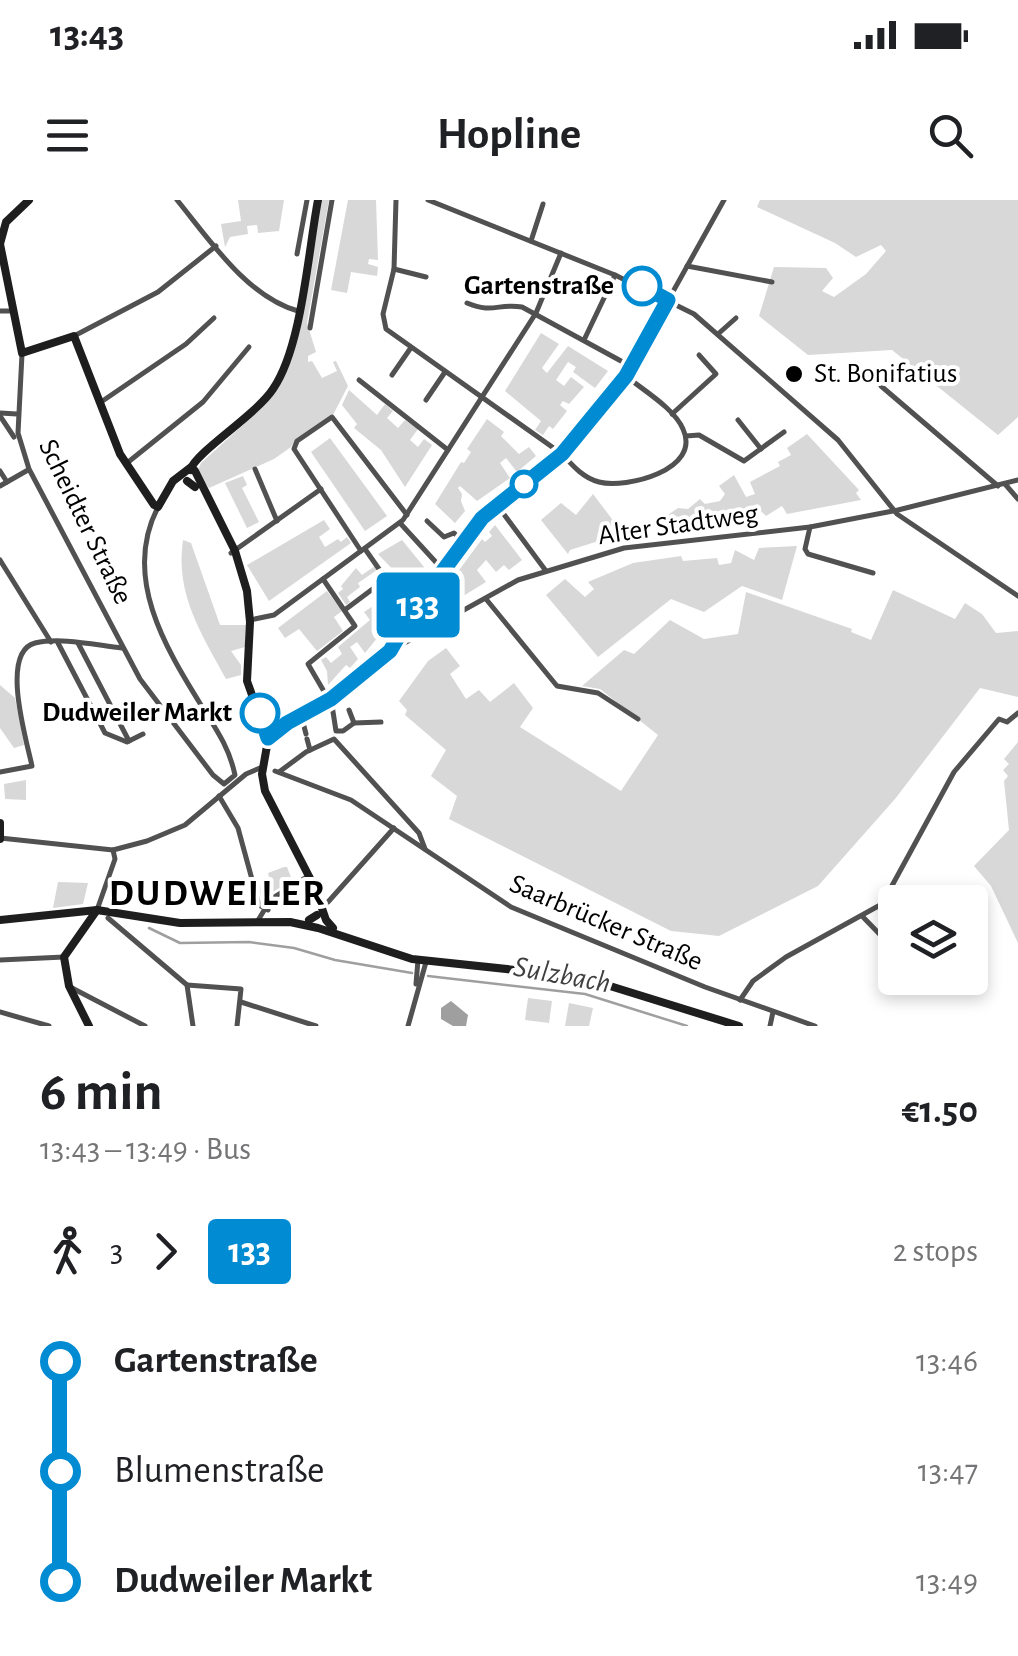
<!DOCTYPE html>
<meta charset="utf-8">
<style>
:root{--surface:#fff;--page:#f2f2f2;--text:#202124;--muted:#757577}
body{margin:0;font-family:"Alegreya Sans",sans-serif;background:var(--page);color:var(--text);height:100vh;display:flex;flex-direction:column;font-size:38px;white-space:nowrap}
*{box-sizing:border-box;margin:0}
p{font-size:32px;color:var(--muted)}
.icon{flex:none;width:55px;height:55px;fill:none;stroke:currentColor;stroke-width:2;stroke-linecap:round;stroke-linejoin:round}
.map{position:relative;height:826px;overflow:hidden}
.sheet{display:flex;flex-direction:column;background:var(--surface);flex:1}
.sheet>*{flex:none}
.badge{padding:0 20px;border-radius:8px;font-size:35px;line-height:65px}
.buttons{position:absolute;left:878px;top:685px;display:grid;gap:20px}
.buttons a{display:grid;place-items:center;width:110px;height:110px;border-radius:10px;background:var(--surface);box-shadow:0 5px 15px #0003;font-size:50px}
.map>.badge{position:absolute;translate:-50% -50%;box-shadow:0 0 0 5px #fff}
.legs{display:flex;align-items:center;gap:15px;height:110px;padding:0 40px;font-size:32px}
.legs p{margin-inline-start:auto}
.summary{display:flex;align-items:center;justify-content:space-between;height:170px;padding:0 40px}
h1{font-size:55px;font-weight:600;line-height:75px}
ul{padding:0 40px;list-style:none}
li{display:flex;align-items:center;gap:35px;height:110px;font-size:38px}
li i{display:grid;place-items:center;width:15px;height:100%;margin:0 12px;background:currentColor}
li i::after{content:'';width:25px;height:25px;margin:-12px;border:8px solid;border-radius:50%;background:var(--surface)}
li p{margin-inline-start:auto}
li:first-child i{background:linear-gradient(#0000 50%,currentColor 0)}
li:last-child i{background:linear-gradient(currentColor 50%,#0000 0)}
.status{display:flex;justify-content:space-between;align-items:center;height:70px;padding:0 50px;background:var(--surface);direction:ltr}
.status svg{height:28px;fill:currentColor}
header{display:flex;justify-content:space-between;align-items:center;height:130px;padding:0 40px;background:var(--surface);font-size:45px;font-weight:600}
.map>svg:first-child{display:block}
.green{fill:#d8d8d8}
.water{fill:#9f9f9f}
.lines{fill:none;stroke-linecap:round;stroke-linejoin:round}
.stream{stroke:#9f9f9f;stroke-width:2.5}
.street{stroke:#515151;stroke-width:5}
.secondary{stroke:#1e1e1e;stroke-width:8}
.line-1-casing{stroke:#fff;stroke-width:22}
.line-1{stroke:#008bd2;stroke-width:15}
.stop-1-dot{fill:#fff;stroke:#008bd2;stroke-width:5}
.poi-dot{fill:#000;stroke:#fff;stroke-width:4}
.labels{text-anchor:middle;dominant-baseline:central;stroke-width:8;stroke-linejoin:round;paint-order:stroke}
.stop-label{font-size:28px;font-weight:bold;fill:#000;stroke:#fff;text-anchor:end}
.poi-label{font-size:28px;fill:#000;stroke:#fff;text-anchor:start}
.street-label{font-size:28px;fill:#000;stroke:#fff}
.water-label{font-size:30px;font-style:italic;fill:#404040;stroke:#fff}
.district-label{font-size:38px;font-weight:bold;letter-spacing:2.5px;fill:#000;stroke:#fff}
</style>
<div class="status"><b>13:43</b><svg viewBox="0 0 49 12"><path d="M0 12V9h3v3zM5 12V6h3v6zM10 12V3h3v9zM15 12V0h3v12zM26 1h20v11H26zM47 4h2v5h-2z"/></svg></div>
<header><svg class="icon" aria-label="menu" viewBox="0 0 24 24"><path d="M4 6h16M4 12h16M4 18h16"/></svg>Hopline<svg class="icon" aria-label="search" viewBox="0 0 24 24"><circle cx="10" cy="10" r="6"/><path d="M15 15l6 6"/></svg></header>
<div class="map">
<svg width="1018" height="826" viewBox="0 0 1018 826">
<rect width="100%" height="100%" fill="#fff"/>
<!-- green -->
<g class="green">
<path d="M238,0H284L279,31L258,33L257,25L247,26L248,34L230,37L225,47L221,24L241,21Z"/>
<path d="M321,0H329L307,123L316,152L308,156V162L312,161L322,178L337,171L333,162L336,161L348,186L333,215L295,240L291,247L274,259L209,288L197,272L201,263L263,207L287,169Z"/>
<path d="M348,0H376L378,60L369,59L368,64L378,67L377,76L351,72L347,93L331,90Z"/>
<path d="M760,0H1018V217L998,235L892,150L808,155L759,116L774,67L826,68L833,78L822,91L834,97L866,74L886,51L881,45L856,57L835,43L757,7Z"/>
<path d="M541,133L559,144L542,168L547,173L568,146L608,171L595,188L573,172L576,167L568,162L556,180L564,186L571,177L584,187L569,204L563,201L560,205L567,211L553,229L549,226L543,235L535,230L541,221L505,191Z"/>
<path d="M349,190L377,215L385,204L393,211L387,218L398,228L405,220L418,229L410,240L418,247L424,239L432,245L405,287L381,250L354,228L357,224L342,205Z"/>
<path d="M487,219L504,232L501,236L519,254L529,247L536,256L517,272L506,258L500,263L510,278L477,301L460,286L458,288L462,294L461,301L465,311L455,323L435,304L461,262L464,263L471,252L467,249Z"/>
<path d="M807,234L859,290L856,293L861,300L787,314L782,306L766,316L762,312L657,327L656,323L678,308L688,309L700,299L705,304L720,301L725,294L719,286L734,275L746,297L755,294L750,282L780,266L778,262L791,255L787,248Z"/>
<path d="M330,238L387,316L365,331L311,252Z"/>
<path d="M243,276L247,285L242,288L259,322L247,328L225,283Z"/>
<path d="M593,294L615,323L605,331V339L570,350L568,354L541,320L561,303L576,315Z"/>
<path d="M324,320L330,329L319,337L325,347L338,339L341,342L347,337L351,343L269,401L247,365Z"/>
<path d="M495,325L522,360L509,370L504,365L496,372L486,360L477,370L486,382L421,422L482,339L485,342L492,336L489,332Z"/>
<path d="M183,340L191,343L220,425H246L245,447L231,451L241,465V475L226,479C201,433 175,394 183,340Z"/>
<path d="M402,340L424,367L422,375L400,398L393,393L402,379L378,354Z"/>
<path d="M797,346L782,400L742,386L704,412L671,399L598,457L546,395L565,379L585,397L594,389L588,382L633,363L681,356L683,361L717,358L719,365L731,363L735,350L754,360L759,348Z"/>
<path d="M375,366L377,370L358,383L360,387L347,397L350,402L346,405L338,393L343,389L341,386L356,368L362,375Z"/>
<path d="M893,390L955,419L965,403L982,414L996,433L1018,431V497L980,488L895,599L818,686L719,736L671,731L449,619L457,596L431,576L446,550L405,515L407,510L399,501L428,461L446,448L460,466L450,474L466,499L479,490L490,502L514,483L533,508L520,527L621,591L658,535L600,489L582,486L624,450L634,454L670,420L704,439L738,434L746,392L852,429L851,432L871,440Z"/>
<path d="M327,391L342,411L334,417L343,431L317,451L299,429L285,438L278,428Z"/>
<path d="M382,400L396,415L365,453L357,442L350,447L358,459L350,468L346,465L328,485L327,471L321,460L326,457L331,463L342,454L338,447L370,420L364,412Z"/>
<path d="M0,485L15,498L24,545L14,548L0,528Z"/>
<path d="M1018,542V743L991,686L974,666L1009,630L1004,581L1008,576L1003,570L1009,564L1004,559Z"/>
<path d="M26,580V600L5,599L4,584Z"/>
<path d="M284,667H287L292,680L271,693L260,695L258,687L270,682L268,673Z"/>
<path d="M58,682L88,683L83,704L53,708Z"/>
<path d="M528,798L552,801L549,823L525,820Z"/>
<path d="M569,803L593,808L589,826H565Z"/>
</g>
<!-- water -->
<path class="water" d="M451,801L468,815L466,826H453L441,819V808Z"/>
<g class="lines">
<!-- stream -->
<g class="stream">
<path d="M149,728L180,743L249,742L294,748L335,760L412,773"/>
<path d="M428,776L585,794L687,826"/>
</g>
<!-- street -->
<g class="street">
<path d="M177,0C209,39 247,97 298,111"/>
<path d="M396,0L394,69L383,114L386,129L562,254C572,265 583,278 599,282C626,289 702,270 683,229C674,208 644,191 626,176"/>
<path d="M428,0L615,75L694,114L838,240L897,314L1018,396"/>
<path d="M531,41L543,4"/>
<path d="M297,54L307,0"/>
<path d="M687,66L772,82"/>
<path d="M394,69L426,77"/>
<path d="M467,103C493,114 498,103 522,107L632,167"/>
<path d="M0,111H13"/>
<path d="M310,128L332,0"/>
<path d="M718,134L736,118"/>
<path d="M74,136L158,92L216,46"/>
<path d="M584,140L615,75"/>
<path d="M22,154L18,233L29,269L140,479L213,575L224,584L235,575C229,547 216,529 201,505C165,447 122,376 158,307"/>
<path d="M392,175L410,149"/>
<path d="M359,180L448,250"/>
<path d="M881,186L998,286"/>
<path d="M426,200L445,172"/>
<path d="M101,202L186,144L214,118"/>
<path d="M0,213L17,214"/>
<path d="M672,214L716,174L699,155"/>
<path d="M0,216L14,237"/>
<path d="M738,220L761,249"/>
<path d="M686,236L699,235L744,261L784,232"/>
<path d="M127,263L203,202L249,147"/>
<path d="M255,269L277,321"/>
<path d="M0,271L7,282"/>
<path d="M1005,284L1018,299"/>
<path d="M0,286L28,270"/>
<path d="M497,305L546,371"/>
<path d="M427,321L444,337L454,333L464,342"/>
<path d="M400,323L443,370"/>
<path d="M810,327L805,349L808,354L873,373"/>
<path d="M361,351L294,249L297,241L332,217L407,315"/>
<path d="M231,353L321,289"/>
<path d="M0,360L51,442"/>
<path d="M323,379L355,426L308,464L329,500"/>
<path d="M486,399L557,486L598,493L638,519"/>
<path d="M346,409L386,379L365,349"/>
<path d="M250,420L274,415L403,320L536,113L561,53"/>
<path d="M58,443L105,533L127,542L143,534"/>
<path d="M78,443L129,541"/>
<path d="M390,451L412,413L482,318L562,254L626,176L724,0"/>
<path d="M331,499L336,531H343L354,523L349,510"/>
<path d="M301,515L306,534"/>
<path d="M354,523L381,522"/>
<path d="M269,537L331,499L390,451L518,380L624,348L810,327L898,310L1018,280"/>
<path d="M307,539L310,550"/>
<path d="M275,571L351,600L511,707L705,787L815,826"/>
<path d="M0,572L32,566C26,538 0,452 35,443C61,437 95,445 122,448"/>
<path d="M279,572L306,552L334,539L419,633L425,649"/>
<path d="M219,596L238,628L259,705L268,710"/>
<path d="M0,638L113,650L147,641L185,625L246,574L260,568"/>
<path d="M321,705L328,702L394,628"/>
<path d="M97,710L115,659L113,650"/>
<path d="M862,716L895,750"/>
<path d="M108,718L187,785L193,826"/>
<path d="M257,722L271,699L308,676"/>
<path d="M0,760L64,757"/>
<path d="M416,784L418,760"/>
<path d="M187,785L241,789L237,826"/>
<path d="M72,788L145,826"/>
<path d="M740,800L753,781L786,757L882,704L954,572L999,519L1007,522L1018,513"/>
<path d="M241,802L316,826"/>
<path d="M0,812L49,826"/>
<path d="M408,826L426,762"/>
<path d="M770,826L773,812"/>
</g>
<!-- secondary -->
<g class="secondary">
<path d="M29,0L6,22L0,44L22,153L74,136L120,254L154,305L158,307L173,281L190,268"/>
<path d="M190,270C197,251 255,216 273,189C302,147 308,52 318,0"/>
<path d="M195,271L235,351L247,391L250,422L247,481L268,540L262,574L265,591L315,688L326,720L333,728"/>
<path d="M187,281L195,287"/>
<path d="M0,623V639"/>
<path d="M0,720L97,710L180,723L290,722L318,728L412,759L544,773L597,782L739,826"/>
<path d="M309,720L317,715"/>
<path d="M89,826L69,786L64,757L97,710"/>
</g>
</g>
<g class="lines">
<defs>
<path id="line-1" d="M260,513L268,538L287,523L331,499L390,451L412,413L482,318L562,254L626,176L668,100L642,86"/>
</defs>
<!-- line-1 casing -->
<use href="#line-1" class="line-1-casing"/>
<!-- line-1 -->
<use href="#line-1" class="line-1"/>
</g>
<!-- markers -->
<g class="stop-1-dot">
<circle cx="642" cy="86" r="18"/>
<circle cx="524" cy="284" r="12"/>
<circle cx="260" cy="513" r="18"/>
</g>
<circle class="poi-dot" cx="794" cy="174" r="10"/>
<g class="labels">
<!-- stop labels -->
<g class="stop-label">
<text x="614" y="86">Gartenstraße</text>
<text x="232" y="513">Dudweiler Markt</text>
</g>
<!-- poi labels -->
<g class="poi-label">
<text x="814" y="174">St. Bonifatius</text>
</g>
<!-- street labels -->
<g class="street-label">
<text transform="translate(85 322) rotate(64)">Scheidter Straße</text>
<text transform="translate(678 325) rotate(-8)">Alter Stadtweg</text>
<text transform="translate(606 723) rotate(23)">Saarbrücker Straße</text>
</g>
<!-- water labels -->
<g class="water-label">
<text transform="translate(562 775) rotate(10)">Sulzbach</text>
</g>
<!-- district labels -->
<g class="district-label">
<text x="218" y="694">DUDWEILER</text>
</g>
</g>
</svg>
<div class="buttons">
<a><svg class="icon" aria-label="layers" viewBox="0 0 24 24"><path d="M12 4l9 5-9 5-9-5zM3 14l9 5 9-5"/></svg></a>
</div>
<b class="badge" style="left:418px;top:405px;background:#008bd2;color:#fff">133</b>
</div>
<section class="sheet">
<div class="summary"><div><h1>6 min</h1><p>13:43 – 13:49 · Bus</p></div><b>€1.50</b></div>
<div class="legs"><svg class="icon" aria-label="walk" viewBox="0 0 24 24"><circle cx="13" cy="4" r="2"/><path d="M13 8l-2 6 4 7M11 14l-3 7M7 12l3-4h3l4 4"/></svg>3<svg class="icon" aria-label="forward" viewBox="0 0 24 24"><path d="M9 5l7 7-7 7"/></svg><b class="badge" style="background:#008bd2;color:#fff">133</b><p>2 stops</p></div>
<ul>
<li><i style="color:#008bd2"></i><b>Gartenstraße</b><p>13:46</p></li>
<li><i style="color:#008bd2"></i><span>Blumenstraße</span><p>13:47</p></li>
<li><i style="color:#008bd2"></i><b>Dudweiler Markt</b><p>13:49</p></li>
</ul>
</section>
